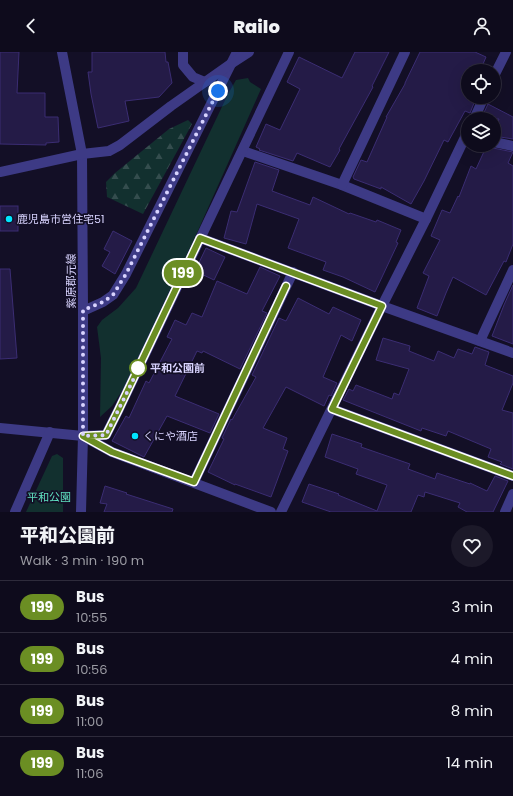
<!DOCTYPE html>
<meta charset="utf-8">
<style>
:root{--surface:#0e0b1c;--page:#1c1929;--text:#f1f3f6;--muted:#9b9ba3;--line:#2e2b3b}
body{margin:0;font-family:Poppins,"Noto Sans JP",sans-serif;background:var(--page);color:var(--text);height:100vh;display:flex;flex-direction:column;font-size:15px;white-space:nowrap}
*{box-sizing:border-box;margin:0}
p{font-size:13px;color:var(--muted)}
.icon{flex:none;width:22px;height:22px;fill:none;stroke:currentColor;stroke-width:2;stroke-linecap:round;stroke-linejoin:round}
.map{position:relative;height:460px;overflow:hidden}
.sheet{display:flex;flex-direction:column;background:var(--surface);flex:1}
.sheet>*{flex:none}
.badge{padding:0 8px;border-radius:13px;font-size:14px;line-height:26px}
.fabs{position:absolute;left:461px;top:12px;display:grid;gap:8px}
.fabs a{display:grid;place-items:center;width:40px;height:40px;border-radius:50%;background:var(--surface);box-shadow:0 4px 16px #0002,0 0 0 1px var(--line);font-size:20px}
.you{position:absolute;width:20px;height:20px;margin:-10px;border:3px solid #fff;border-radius:50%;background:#1a73e8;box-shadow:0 0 0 6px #1a73e833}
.map>.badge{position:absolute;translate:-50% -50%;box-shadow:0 0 0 2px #fff}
.round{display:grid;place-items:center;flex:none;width:42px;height:42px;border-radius:21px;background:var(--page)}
.head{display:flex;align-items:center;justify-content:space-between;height:68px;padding:0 20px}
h1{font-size:19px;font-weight:800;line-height:30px}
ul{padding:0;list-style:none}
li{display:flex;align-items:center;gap:12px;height:52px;padding:0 20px;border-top:1px solid var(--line)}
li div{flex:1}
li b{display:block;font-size:15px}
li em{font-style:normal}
li .badge{min-width:44px;font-weight:700;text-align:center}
header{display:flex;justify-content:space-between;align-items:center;height:52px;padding:0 20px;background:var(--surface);font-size:18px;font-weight:800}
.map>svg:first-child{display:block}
.forest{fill:url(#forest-firs)}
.park{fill:#12302f}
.building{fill:#241b47;stroke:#3b2d73}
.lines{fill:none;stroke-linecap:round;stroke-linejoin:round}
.minor{stroke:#3d3a85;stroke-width:10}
.tertiary{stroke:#3d3a85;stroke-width:10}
.line-casing{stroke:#fff;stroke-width:9}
.line{stroke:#6b8e23;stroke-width:6}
.walk{stroke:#d9d4ff;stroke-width:4;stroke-dasharray:0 7.2}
.poi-dot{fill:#00e5ff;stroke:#130f26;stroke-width:1.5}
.stop-dot{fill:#fff;stroke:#6b8e23;stroke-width:2}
.labels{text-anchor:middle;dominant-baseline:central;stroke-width:3.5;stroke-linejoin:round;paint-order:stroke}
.poi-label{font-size:11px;fill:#d9d4ff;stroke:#130f26;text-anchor:start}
.street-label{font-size:11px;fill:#d9d4ff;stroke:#130f26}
.stop-label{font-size:11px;font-weight:bold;fill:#d9d4ff;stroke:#130f26;text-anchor:start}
.park-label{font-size:11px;fill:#5fe0c0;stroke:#130f26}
</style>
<header><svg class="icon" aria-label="back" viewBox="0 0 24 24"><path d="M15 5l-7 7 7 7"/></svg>Railo<svg class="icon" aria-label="person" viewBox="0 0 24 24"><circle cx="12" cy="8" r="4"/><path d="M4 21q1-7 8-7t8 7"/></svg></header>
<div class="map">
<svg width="513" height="460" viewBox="0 0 513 460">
<defs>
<pattern id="forest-firs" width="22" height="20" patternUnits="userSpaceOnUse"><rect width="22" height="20" fill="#12302f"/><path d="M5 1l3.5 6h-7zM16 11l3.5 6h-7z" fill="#344d4e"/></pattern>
</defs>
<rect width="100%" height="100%" fill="#130f26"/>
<!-- forest -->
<path class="forest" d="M188,68L192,72L143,162L107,145L106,130L115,121L169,77Z"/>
<!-- park -->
<g class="park">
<path d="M248,26L250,30L261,37L192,192L163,253L130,326L120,342L112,354L100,365L101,306L97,275L102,268L118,256L136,236L228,42L236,28Z"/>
<path d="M57,402L63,406V460H26L52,404Z"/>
</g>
<!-- building -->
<g class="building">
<path d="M0,0H19L17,41H45V65H58L59,90L46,91V93L0,92Z"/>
<path d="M92,0H165L166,10H168L172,31L159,45L125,49L129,69L98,76L91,42L88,20H92Z"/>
<path d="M355,0H389L372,34L373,35L339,97L340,98L330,115L297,101L293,109L259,98L260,97L256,95L266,72L280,78L300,37L287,30L299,5L342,26Z"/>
<path d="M420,0H475L486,5L480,19H468V45H473L476,46L470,61L465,59L448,90L444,88L424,129L411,152L381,135V137L354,127L353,125L361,108L367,110L387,65H386L405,32V31Z"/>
<path d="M488,52L513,65V87L494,84V79L499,67H481Z"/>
<path d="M487,93L493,96L513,100L508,111L513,114V192L506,210L504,209L486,243L453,225L446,241L437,264L417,256L429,224L423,221L440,188L431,184L442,158L450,161L458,144L459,145L471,114L476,117Z"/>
<path d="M255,110L279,118L272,139L310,153L313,145L349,162L350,161L376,170L377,168L401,178L396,190L398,191L375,240L343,225L323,218L326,210L288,196L299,167L257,152L246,192L224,186L231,159L237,160Z"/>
<rect x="0" y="154" width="18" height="25"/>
<path d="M113,179L132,189L115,222L102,214L110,200L104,197Z"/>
<path d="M206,196L225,205L214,228L195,219Z"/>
<path d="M260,215L280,224L262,259L267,261L240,317L203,299L202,301L197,299L175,344L219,362L210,381L167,364L144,405L112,389L126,364L129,366L146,329L149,331L172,287L167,285L175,268L186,273L192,261L202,265L217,229L247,242Z"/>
<path d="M0,217H10L17,306L0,307Z"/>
<path d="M513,233V292L492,284L504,253Z"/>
<path d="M298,246L329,262L333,255L361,268L352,289L341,283L323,325L337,331L331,344L329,343L324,354L286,335L263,376L287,386L283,397L288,399L271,445L235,432V433L208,420L224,387L222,386L231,367L232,368L256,325L252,323L279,266L286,269Z"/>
<path d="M383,286L410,294L409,299L434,309L438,299L454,306L458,297L472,302L475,295L489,300L485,313L513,324V331L502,358L513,361V417L500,412L502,410L488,405L491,397L448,379L446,384L422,376L421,379L343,348L349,337L353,339L356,333L392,347L394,341L399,343L409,317L376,308Z"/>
<path d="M332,382L362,392L361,395L410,412L408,417L435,427L437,421L470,432V431L487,439L495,424L508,429L493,460H467L458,455L460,451L425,440L424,445L418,443L411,460H331L302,450L309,432L339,442L338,443L377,459L387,433L356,422L358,417L325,405Z"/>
<path d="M105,434L127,441L126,442L173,457L172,460H104L107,452L100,451Z"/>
</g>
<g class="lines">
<!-- minor -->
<g class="minor">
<path d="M183,0V13L193,25L205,30"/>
<path d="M494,24L506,0"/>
<path d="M474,67L484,45"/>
<path d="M494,90L513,94"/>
<path d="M243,99L342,133L426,167"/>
<path d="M342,133L405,0"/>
<path d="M200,186L382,254L513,301"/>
<path d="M83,259L103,250L113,243L126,222L237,0"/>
<path d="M480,289L513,218"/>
<path d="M332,357L513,424"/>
<path d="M0,376L83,384L106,383L118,359L289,0"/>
<path d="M83,384L112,400L271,460"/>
<path d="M194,430L293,220"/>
<path d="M15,460L50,380"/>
<path d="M281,460L382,254L426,167L468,79"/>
<path d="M505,460L513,442"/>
</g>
<!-- tertiary -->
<g class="tertiary">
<path d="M62,0L82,102L83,259V384L81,460"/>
<path d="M0,120L82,102L109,99L120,93L171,54L232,11L249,0"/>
</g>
</g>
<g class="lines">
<defs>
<path id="line" d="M286,234L194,430L112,400L83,384L106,383L118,359L200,186L382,254L332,357L513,424"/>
</defs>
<!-- line casing -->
<use href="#line" class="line-casing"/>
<!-- line -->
<use href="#line" class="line"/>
<!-- walk -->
<path class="walk" d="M138,316H139L106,383L83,384V258L103,250L113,243L126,222L218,39"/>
</g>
<!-- markers -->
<g class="poi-dot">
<circle cx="9" cy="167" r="4"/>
<circle cx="135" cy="384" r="4"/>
</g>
<circle class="stop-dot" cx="138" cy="316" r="8"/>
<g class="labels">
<!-- poi labels -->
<g class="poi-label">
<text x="17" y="167">鹿児島市営住宅51</text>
<text x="143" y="384">くにや酒店</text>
</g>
<!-- street labels -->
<g class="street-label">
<text transform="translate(71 229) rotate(-90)">紫原郡元線</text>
</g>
<!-- stop labels -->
<g class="stop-label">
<text x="150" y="316">平和公園前</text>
</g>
<!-- park labels -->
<g class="park-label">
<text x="49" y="445">平和公園</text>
</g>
</g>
</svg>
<div class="fabs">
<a><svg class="icon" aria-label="locate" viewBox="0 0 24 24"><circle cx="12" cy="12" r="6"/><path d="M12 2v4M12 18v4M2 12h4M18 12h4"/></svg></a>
<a><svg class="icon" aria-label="layers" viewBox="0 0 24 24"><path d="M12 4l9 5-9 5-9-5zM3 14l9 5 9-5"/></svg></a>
</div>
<div class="you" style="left:218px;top:39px"></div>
<b class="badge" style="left:183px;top:221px;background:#6b8e23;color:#fff">199</b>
</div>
<section class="sheet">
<div class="head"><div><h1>平和公園前</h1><p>Walk · 3 min · 190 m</p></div><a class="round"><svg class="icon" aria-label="heart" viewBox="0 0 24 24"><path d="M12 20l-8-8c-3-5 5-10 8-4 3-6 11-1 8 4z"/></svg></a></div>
<ul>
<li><span class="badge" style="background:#6b8e23;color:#fff">199</span><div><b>Bus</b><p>10:55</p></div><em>3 min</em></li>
<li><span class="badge" style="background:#6b8e23;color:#fff">199</span><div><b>Bus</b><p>10:56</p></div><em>4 min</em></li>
<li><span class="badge" style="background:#6b8e23;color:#fff">199</span><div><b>Bus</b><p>11:00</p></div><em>8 min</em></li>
<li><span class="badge" style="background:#6b8e23;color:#fff">199</span><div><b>Bus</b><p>11:06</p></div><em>14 min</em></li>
</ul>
</section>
